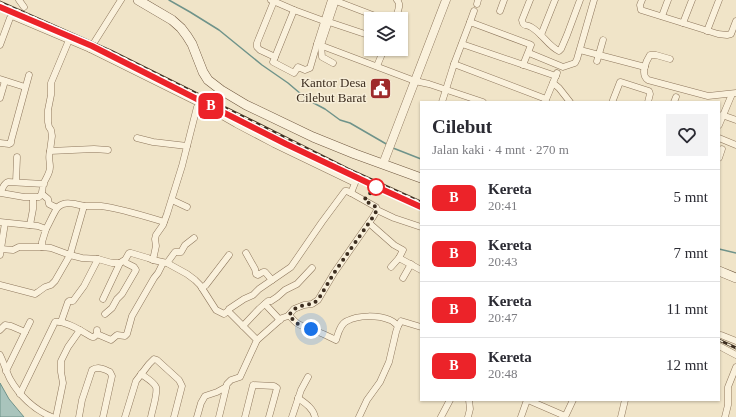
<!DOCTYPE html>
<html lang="id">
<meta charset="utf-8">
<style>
:root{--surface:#fff;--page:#f2f2f3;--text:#2b2b33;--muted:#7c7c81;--line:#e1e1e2}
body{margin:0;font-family:"Times New Roman",serif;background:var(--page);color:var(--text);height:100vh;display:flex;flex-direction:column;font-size:15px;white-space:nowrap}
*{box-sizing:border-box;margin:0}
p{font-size:13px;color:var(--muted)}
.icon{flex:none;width:22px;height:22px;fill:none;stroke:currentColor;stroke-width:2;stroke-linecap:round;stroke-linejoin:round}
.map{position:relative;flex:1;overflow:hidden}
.drawer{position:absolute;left:420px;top:101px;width:300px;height:300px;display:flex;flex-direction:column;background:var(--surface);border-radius:0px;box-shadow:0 1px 3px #0004}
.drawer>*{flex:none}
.badge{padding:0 8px;border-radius:6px;font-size:14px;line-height:26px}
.buttons{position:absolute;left:364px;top:12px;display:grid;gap:8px}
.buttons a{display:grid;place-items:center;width:44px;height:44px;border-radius:0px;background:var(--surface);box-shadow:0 1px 3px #0004;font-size:20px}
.you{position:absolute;width:20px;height:20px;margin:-10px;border:3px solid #fff;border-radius:50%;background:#1a73e8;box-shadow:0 0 0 6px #1a73e833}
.map>.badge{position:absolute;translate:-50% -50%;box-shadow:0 0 0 2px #fff}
.round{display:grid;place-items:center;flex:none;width:42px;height:42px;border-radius:0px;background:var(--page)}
.headline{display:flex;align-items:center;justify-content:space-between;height:68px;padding:0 12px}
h1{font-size:19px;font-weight:600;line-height:30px}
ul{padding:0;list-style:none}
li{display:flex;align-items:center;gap:12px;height:56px;padding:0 12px;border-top:1px solid var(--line)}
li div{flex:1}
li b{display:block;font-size:15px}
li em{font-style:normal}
li .badge{min-width:44px;font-weight:700;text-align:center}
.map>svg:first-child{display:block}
.water{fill:#a9c4bc;stroke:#6f938a}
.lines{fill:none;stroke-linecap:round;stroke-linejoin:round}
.stream{stroke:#6f938a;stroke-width:1.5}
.minor-casing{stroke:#8d765c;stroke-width:7}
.tertiary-casing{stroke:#8d765c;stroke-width:9}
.secondary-casing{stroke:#6f573f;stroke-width:10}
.minor{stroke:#faf1dc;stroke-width:6}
.tertiary{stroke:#faf1dc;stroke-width:8}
.secondary{stroke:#faf1dc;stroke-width:9}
.rail-casing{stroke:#3d2e20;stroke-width:3}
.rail{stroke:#f7eed8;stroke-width:1.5;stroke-dasharray:4.5;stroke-linecap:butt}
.line-casing{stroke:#fff;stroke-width:9}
.line{stroke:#ec2329;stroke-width:6}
.walk{stroke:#3d2e20;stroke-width:4;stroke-dasharray:0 7.2}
.stop-dot{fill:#fff;stroke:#ec2329;stroke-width:2}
.labels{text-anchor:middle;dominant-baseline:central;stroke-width:3;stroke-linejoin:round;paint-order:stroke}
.poi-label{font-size:13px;fill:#3d2e20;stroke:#f7eed8;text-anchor:end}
</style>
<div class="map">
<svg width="736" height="417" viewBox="0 0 736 417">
<rect width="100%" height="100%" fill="#f0e4c8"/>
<!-- water -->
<path class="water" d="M0,383L9,399L24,417H0Z"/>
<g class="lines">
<!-- stream -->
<g class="stream">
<path d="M169,0L190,12L219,30L262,65L288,83L308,100L325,109L340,120L350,123L388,145"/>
<path d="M393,148L421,159"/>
<path d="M719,249L736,253"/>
</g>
<defs>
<g id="minor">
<path d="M19,0L24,7"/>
<path d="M121,0L90,49L199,103L236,124L274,144L355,183L351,193L347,191H345L322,222L291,267L259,289L253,295L244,299L229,309L228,311L257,340L240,377L231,380L227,384L219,417"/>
<path d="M271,0L294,10L324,21"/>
<path d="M331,0L317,44L415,81L429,84L483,102"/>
<path d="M530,0L522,20C523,27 526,24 531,27C542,33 548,46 559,51L561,49L567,35L580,0"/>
<path d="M642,0L640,5L641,10L718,34L727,35L731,34L736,21"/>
<path d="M274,1L257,43V47L260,50L275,57L273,62L294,73L298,67L305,70L310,68L317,44"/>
<path d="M336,1L383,19"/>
<path d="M477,4L478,0"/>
<path d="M500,11L504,0"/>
<path d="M662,16L668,0"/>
<path d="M395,19C397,13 402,5 397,0"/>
<path d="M329,22L371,36"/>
<path d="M470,22L474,11"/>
<path d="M683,23L692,0"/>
<path d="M707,31L719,0"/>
<path d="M541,35L555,0"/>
<path d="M69,40L51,83V95L48,110V122L49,127L51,130L52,136L50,151L94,149L108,150"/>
<path d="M462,44L556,76"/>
<path d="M0,45L10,18L12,16L90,49"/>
<path d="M580,50L645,67"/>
<path d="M529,53L563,67L575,63L577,59L594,0"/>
<path d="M275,57L294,10"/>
<path d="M670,59L656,55H650C646,61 640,75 648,80L708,96L736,93"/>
<path d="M597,61L603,40"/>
<path d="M333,63L322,57L321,45L336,0"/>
<path d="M454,64L546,99"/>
<path d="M377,66L384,49"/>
<path d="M0,79L25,87"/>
<path d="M553,83L559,88L570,102"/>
<path d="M0,98L5,81"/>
<path d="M613,100L620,82H621L649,91L650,94L648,102"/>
<path d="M442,102L454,64L470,22L529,44L531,45L523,65"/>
<path d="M545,102L557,73"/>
<path d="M674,102L676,97"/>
<path d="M722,115L736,120"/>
<path d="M719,125L732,94"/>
<path d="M137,138L153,142L187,146"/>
<path d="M719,138L736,145"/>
<path d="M0,143L9,144L11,143V141L29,75"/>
<path d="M719,158L722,149"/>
<path d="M16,182L17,157"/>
<path d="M44,184L8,182C3,184 2,189 1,193L24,197H39C43,194 42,190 43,185C45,179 50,174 50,167C50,161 48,158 50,151"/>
<path d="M42,194L48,199L49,204L57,208"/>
<path d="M172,200L187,207"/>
<path d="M377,210L394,218L421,227"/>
<path d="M0,222L38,226L46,229L42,242V247L51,248L70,255L82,258L98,259L112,263H120L123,261L125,260L129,253H131L148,258L153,260L167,263L187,274L195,280L200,285L216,310L224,314L228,311"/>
<path d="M369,223L394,245L403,250L399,258L391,267"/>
<path d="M30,225L33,209V198"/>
<path d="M46,229C49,224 55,210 58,207C66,200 76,205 85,206C90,206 96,206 101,206C123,209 144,216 164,222"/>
<path d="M1,249L13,250L19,247H42"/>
<path d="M246,253L255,269L256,274L258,275L263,272H265L272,280"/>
<path d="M0,255L5,223"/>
<path d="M399,258L421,270"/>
<path d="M153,260L156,246L155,239L156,235L163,225L167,214L182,166L197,107"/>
<path d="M167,263L175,252H181L185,245L194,238"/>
<path d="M403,278L411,264"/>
<path d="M0,285L35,294L38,292L45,287L51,285L55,281L70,255L84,206"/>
<path d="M202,288L206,285L229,255"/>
<path d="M103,299L120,263"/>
<path d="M265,304L280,320"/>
<path d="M105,314L112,308L117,299L122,294L136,270L134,267L126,263L125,260"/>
<path d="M289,315C298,326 300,325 311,329C319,332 328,336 336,340C338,334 340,324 347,321C358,315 378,315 390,320C393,321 396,324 398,326"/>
<path d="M61,322L68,302L69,301H73L84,286L98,259"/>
<path d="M243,326L259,309L268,301H271L277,297L285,290L297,284L312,268"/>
<path d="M0,330L5,325L11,326L25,332"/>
<path d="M97,334L111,340L117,335L125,336L127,334L132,316L154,278L158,273L163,263"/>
<path d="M721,335L736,341"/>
<path d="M257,340L282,318L288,316L294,309L304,305L312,304L318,300L334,273L373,217L377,210L376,207L351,193"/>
<path d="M719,346L736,355"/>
<path d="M0,355C4,363 6,371 10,379C19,395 34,410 52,417"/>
<path d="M6,371L30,322"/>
<path d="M141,374C145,377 154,382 156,387C158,394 152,410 151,417"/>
<path d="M20,394L55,322C65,320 83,332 92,337H94L97,334V330"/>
<path d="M298,398C305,403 313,408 315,417"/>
<path d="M528,400L565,416"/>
<path d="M56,417L63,383L61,372V361L68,347L80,330"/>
<path d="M79,417L82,400L92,370C98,366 104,369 110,372L112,376L103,417"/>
<path d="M125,417L136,381L149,364L154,359L157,360L179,380L182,386L174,417"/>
<path d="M197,417L201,403L205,396L217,392L226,387"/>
<path d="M245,417L253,385L274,386L277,388L269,417"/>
<path d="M292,417L301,390L308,377"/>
<path d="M359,417L367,400L380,382L389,362L396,332L398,326L401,321L421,327"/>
<path d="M441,417L450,400"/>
<path d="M468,417L470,409L469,400"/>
<path d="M521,417L527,400"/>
<path d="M565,417L573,400"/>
<path d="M621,417L625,400"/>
<path d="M725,417L728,405V387L736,367"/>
</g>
<path id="tertiary" d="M383,164L446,0"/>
<g id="secondary">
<path d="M138,0L172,20L181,28L187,36L192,44L203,72L208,80L221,90L246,105L313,137L355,154L421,178"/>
<path d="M719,271L736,278"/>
</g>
</defs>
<!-- minor casing -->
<use href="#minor" class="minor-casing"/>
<!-- tertiary casing -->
<use href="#tertiary" class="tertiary-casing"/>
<!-- secondary casing -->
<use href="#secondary" class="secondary-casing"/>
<!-- minor -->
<use href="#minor" class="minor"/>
<!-- tertiary -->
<use href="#tertiary" class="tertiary"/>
<!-- secondary -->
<use href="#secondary" class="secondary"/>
<defs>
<g id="rail">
<path d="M0,2L111,51L240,115L348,169L421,202"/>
<path d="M719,340L736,348"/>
</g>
</defs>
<!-- rail casing -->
<use href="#rail" class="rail-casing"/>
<!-- rail -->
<use href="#rail" class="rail"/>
</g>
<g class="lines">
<defs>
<path id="line" d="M0,7L92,46L286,144L379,188L421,207"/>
</defs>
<!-- line casing -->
<use href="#line" class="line-casing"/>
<!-- line -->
<use href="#line" class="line"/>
<!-- walk -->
<path class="walk" d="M311,329C300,326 296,324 289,315L294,309L304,305L312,304L318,300L334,273L373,217L377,210L376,207L364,200L376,187"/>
</g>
<!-- icons -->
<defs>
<symbol id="civic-square" viewBox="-11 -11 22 22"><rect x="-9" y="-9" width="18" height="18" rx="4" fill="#9e2a2b" stroke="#f7eed8"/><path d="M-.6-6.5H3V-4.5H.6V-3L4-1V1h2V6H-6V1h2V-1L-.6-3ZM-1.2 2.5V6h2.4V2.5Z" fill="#fff"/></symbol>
</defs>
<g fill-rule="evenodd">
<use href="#civic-square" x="368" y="76" width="25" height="25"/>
</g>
<!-- markers -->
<circle class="stop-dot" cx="376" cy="187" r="8"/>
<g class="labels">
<!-- poi labels -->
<g class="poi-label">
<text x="366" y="82">Kantor Desa<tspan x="366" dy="15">Cilebut Barat</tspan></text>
</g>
</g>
</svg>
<div class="buttons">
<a><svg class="icon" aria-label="layers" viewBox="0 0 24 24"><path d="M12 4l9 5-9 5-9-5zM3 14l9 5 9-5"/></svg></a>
</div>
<div class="you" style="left:311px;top:329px"></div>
<b class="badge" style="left:211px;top:106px;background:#ec2329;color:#fff">B</b>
<section class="drawer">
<div class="headline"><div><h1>Cilebut</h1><p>Jalan kaki · 4 mnt · 270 m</p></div><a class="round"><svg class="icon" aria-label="heart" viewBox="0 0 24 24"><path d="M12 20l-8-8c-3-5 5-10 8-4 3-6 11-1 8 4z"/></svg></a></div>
<ul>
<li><span class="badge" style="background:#ec2329;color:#fff">B</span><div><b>Kereta</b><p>20:41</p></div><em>5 mnt</em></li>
<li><span class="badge" style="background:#ec2329;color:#fff">B</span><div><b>Kereta</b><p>20:43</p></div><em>7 mnt</em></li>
<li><span class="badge" style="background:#ec2329;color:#fff">B</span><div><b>Kereta</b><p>20:47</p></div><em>11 mnt</em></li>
<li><span class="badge" style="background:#ec2329;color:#fff">B</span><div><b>Kereta</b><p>20:48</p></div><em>12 mnt</em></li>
</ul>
</section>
</div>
